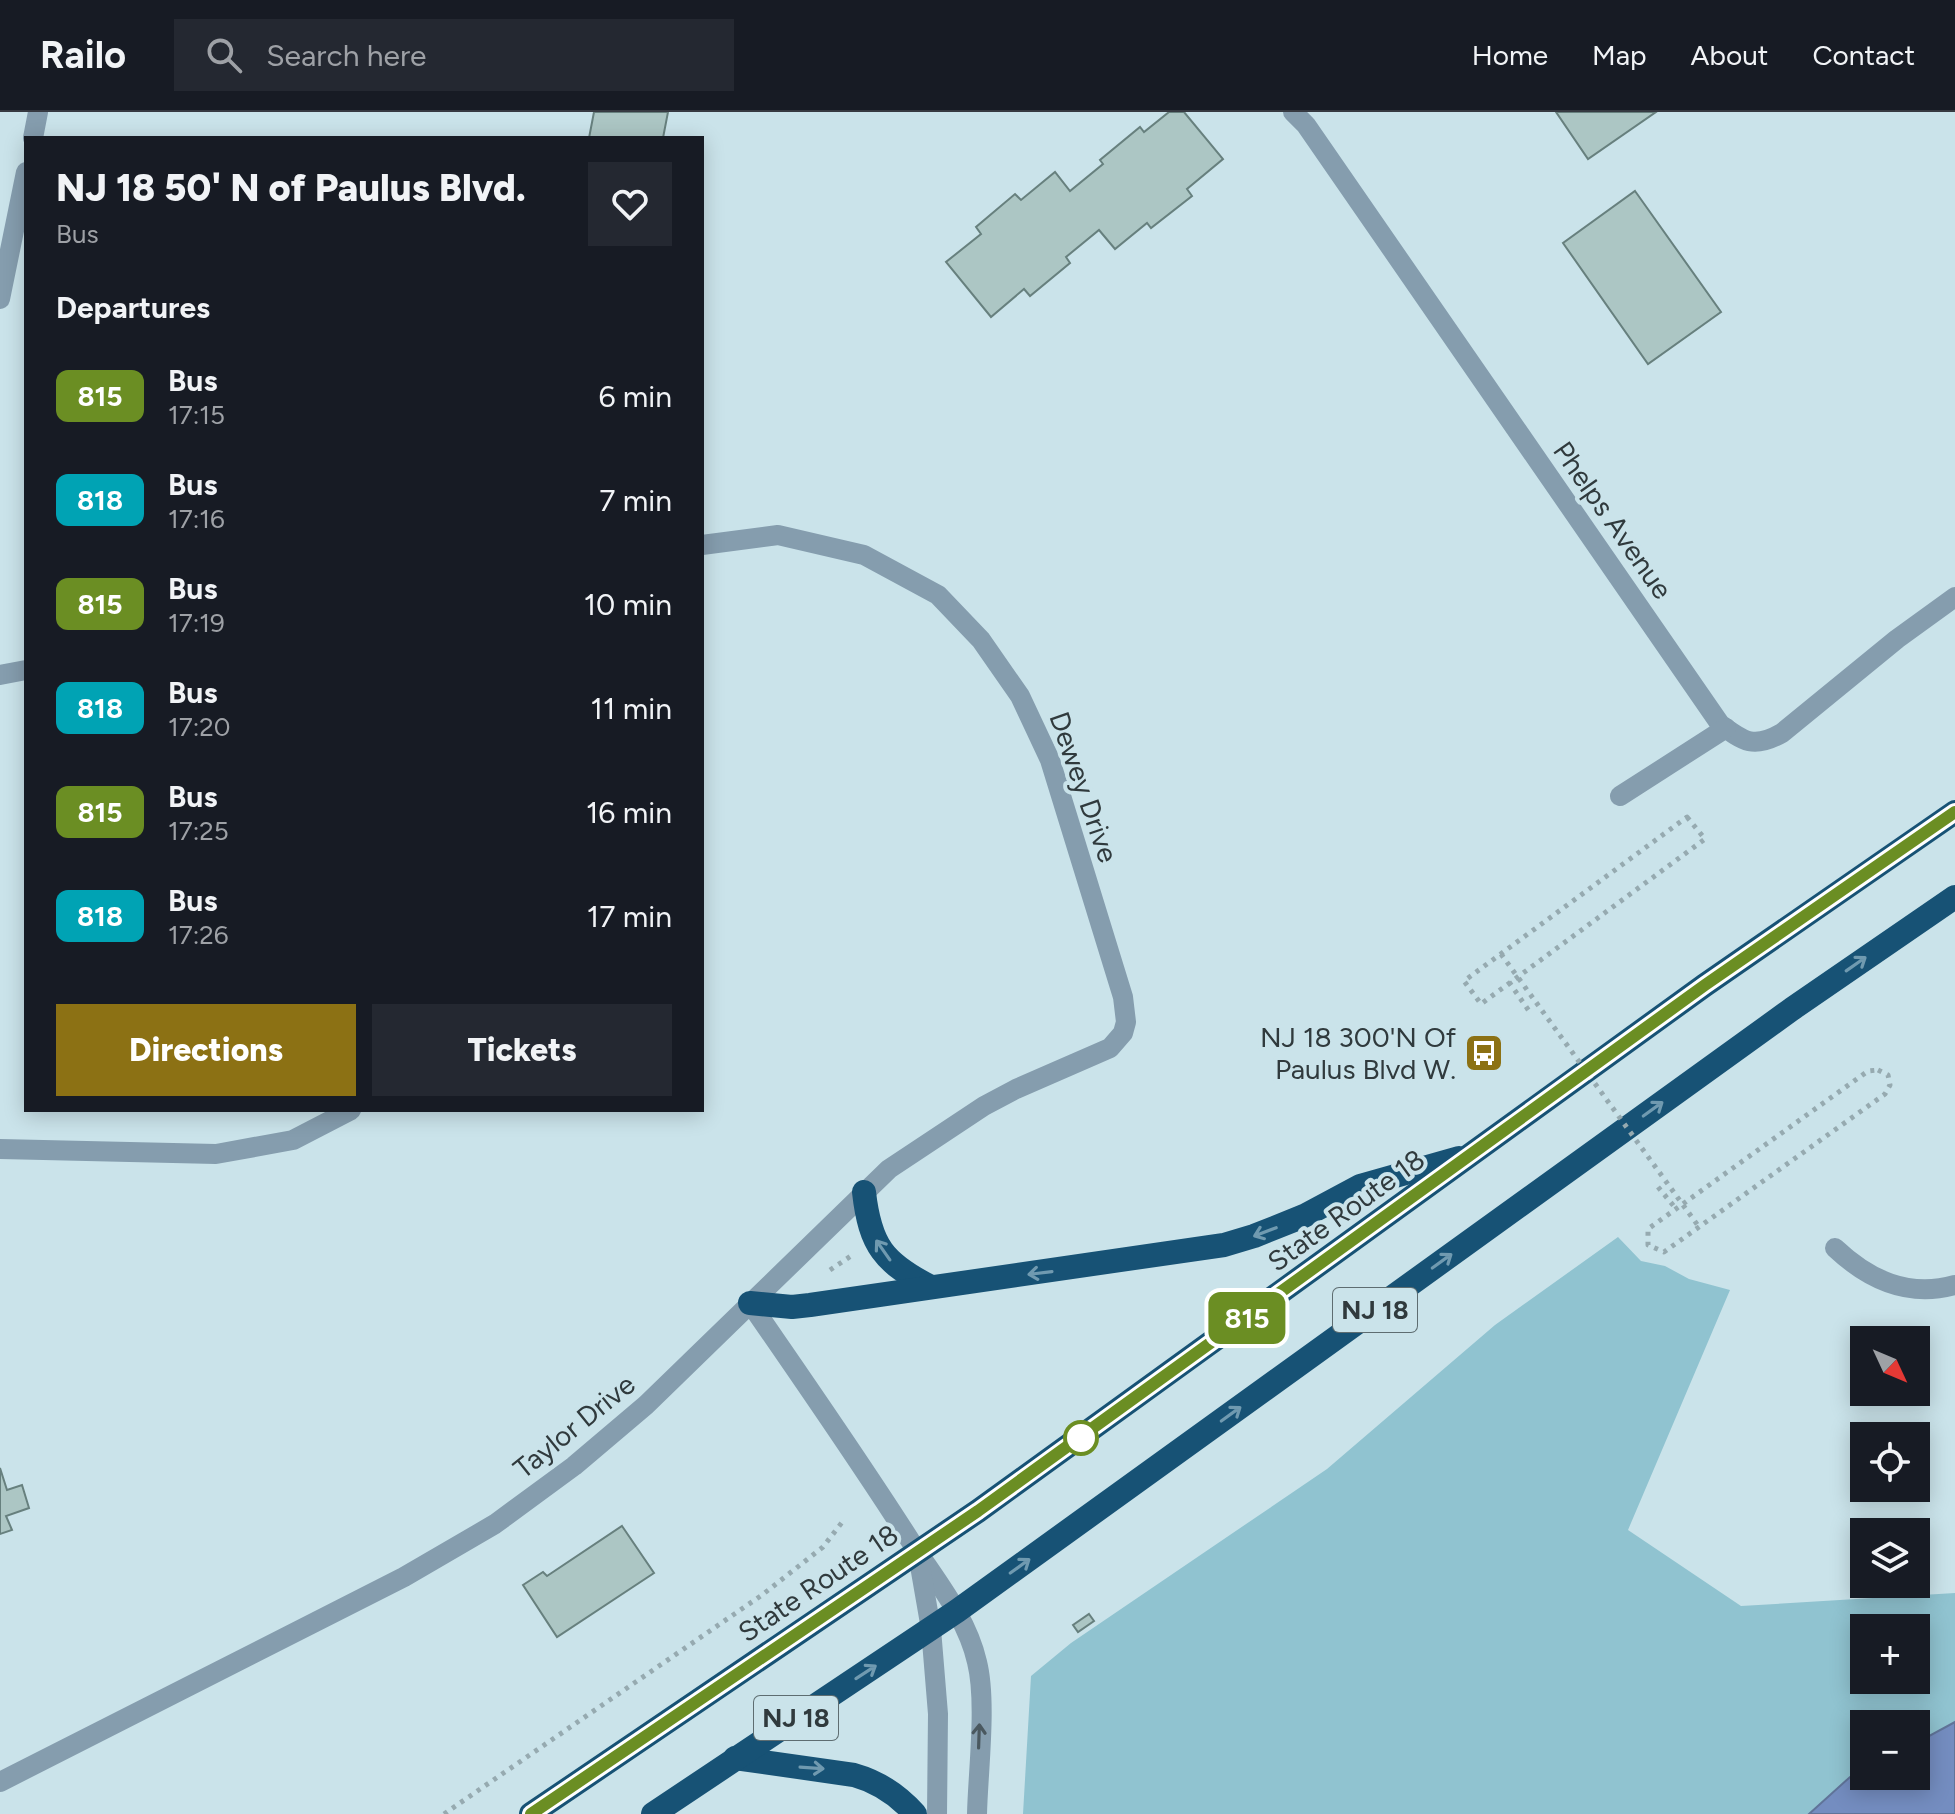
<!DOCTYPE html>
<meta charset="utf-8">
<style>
:root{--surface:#171b24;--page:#242831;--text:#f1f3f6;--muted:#9ea1a6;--line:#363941;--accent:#8c7114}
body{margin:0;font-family:Figtree,sans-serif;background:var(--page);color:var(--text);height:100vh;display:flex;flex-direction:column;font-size:30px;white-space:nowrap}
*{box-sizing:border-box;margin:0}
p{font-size:26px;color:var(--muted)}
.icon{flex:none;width:44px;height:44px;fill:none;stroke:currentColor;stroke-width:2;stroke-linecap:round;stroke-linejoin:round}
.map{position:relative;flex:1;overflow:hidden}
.details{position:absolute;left:24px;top:24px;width:680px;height:976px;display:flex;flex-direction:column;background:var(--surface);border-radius:0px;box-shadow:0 4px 20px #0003}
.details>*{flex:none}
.badge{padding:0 16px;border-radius:12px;font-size:28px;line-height:52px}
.needle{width:52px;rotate:134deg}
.controls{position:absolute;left:1850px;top:1214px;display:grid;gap:16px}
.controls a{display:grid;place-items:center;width:80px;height:80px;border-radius:0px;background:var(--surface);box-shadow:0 4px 20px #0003;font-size:40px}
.map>.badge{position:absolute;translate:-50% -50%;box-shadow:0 0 0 4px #fff}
h2{padding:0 32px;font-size:30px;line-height:72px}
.round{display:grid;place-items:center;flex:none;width:84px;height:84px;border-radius:0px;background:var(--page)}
.headline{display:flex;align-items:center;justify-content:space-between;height:136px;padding:0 32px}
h1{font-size:38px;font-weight:800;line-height:60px}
.action{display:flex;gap:16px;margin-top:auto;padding:16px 32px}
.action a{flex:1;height:92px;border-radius:0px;background:var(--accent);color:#fff;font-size:32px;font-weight:800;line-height:92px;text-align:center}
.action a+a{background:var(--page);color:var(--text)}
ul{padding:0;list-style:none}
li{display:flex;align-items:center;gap:24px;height:104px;padding:0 32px}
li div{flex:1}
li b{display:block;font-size:30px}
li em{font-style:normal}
li .badge{min-width:88px;font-weight:700;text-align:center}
header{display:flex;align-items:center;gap:48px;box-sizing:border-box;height:112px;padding:0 40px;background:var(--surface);border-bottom:2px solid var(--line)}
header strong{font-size:38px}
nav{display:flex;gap:44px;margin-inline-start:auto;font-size:28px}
.search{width:560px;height:72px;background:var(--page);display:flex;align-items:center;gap:20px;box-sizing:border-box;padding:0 28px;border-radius:0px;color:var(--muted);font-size:30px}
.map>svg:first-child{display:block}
.green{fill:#90c3d0;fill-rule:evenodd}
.water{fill:#748dc0;stroke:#607499;stroke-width:2}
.building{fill:#acc6c4;stroke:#67807e;stroke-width:2}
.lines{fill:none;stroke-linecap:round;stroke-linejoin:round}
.path{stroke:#96aab0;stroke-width:5;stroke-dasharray:4 6;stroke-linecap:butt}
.minor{stroke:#859dae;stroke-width:20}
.highway{stroke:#175275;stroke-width:24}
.path-bridge{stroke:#96aab0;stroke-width:5;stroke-dasharray:4 6;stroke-linecap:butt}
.oneway{stroke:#709ab0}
.oneway2{stroke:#4a585f}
.line-casing{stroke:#fff;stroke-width:18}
.line{stroke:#6b8e23;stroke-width:12}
.stop-dot{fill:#fff;stroke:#6b8e23;stroke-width:4}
.labels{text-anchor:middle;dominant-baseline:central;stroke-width:8;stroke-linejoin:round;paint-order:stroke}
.shield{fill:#cae3ea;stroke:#5e6d71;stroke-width:2}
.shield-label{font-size:26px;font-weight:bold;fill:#303a3d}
.street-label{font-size:28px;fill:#303a3d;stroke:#cae3ea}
.poi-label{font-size:28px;fill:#303a3d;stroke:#cae3ea;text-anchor:end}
</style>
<header>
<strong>Railo</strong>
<div class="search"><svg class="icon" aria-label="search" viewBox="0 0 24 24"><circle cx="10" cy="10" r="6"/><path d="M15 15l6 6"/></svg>Search here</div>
<nav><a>Home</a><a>Map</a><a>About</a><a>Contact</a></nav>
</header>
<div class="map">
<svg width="1955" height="1702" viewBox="0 0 1955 1702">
<rect width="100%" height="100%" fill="#cae3ea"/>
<!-- green -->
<path class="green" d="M1618,1125L1641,1149L1665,1154L1689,1167L1730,1178L1628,1418L1741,1494L1955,1481V1682L1881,1702H1023L1031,1564L1071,1531L1327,1357L1495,1213ZM1864,1516H1916V1568H1864ZM1864,1612H1916V1664H1864Z"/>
<!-- water -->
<path class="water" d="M1955,1610V1702H1809L1850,1665L1864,1658V1664H1916V1631Z"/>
<!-- building -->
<g class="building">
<path d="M594,0H668L663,26H589Z"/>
<path d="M1169,0H1184L1223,47L1187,77L1192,84L1151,116L1147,111L1115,137L1099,118L1066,145L1070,151L1030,184L1024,177L991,205L946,150L981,122L976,115L1015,82L1021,88L1055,60L1070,79L1103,52L1100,48L1140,15L1144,20Z"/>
<path d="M1556,0H1656L1588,47Z"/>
<path d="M1635,79L1721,200L1648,252L1563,131Z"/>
<path d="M0,1356L7,1378L22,1373L29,1396L6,1404L12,1418L0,1422Z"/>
<path d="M622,1414L654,1461L557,1525L523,1473L543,1460L547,1464Z"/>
<path d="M1089,1502L1094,1509L1078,1520L1073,1513Z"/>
</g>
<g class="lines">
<!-- path -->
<g class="path">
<path d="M1687,705L1705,727L1481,892L1464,869Z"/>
<path d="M1509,870L1529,899"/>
<path d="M1878,958L1888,963L1890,973L1885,982L1664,1140L1648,1133V1117L1868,959Z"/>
<path d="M1658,1075L1677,1098"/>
<path d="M830,1158L854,1142"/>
<path d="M444,1702L762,1483L823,1435L843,1409"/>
</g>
<!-- minor -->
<g class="minor">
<path d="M1293,0L1306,13L1720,612C1744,630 1754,637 1782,621L1897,527L1955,485"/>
<path d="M33,26L38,0"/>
<path d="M0,187L26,60"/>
<path d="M0,563L26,558"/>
<path d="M1620,684L1726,616"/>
<path d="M0,1037L216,1042L293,1028L351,998"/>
<path d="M1835,1136C1869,1168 1908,1186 1955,1173"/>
<path d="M750,1191C805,1271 861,1351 913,1433C937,1470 967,1506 977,1550C987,1590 978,1659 977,1702"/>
<path d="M919,1448L931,1517L938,1602L937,1702"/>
<path d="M0,1670L404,1465L495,1412L574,1354L646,1293L889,1057L984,994L1016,977L1110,936L1123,921L1126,910L1123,885L1050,648L1020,584L981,528L938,483L864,443L778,423L702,433"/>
</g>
<!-- highway -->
<g class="highway">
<path d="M864,1080C870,1134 884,1151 931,1175"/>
<path d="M750,1191L792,1195L810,1193L1224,1133L1254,1124L1304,1104L1360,1074L1459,1046"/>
<path d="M735,1646L854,1663C879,1670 898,1683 915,1702"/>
<path d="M531,1702L978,1399L1705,873L1955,700"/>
<path d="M653,1702L957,1499L1792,897L1955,785"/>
</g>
<!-- path-bridge -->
<path class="path-bridge" d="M1501,842L1699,1115"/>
</g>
<!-- one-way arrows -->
<defs><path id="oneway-shaft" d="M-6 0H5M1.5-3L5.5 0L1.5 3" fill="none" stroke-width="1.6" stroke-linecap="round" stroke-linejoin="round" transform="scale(2)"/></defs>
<g class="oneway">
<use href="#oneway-shaft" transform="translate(1856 852) rotate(-35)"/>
<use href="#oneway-shaft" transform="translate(1653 997) rotate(-36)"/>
<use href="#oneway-shaft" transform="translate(1265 1120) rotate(159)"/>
<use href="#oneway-shaft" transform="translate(883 1138) rotate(-125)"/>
<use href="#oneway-shaft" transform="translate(1442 1149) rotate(-36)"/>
<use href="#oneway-shaft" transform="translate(1040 1161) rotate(173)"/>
<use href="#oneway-shaft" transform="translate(1231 1302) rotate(-36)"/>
<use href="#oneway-shaft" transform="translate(1020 1454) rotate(-36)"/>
<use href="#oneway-shaft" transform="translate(866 1560) rotate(-33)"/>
<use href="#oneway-shaft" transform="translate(812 1656) rotate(4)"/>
</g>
<use class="oneway2" href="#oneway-shaft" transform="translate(979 1624) rotate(-88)"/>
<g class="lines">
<defs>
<path id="line" d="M531,1702L978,1399L1705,873L1955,700"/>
</defs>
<!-- line casing -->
<use href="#line" class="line-casing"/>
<!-- line -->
<use href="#line" class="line"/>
</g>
<!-- icons -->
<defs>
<symbol id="bus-square" viewBox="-11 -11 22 22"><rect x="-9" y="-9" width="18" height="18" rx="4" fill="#8c7114" stroke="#cae3ea"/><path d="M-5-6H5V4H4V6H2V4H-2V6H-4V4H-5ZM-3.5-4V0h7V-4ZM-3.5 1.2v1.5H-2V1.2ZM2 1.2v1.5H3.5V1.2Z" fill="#fff"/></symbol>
</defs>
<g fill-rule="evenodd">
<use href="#bus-square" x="1462" y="919" width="44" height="44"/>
</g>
<!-- markers -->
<circle class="stop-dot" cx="1081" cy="1326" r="16"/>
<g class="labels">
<!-- shield labels -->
<g class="shield">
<rect x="1333" y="1176" width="84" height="44" rx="6"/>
<rect x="754" y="1584" width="84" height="44" rx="6"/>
</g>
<g class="shield-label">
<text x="1375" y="1198">NJ 18</text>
<text x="796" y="1606">NJ 18</text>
</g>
<!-- street labels -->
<g class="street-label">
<text transform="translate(1613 408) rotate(55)">Phelps Avenue</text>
<text transform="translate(1084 675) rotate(71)">Dewey Drive</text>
<text transform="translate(1346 1098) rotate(-36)">State Route 18</text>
<text transform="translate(574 1314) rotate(-39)">Taylor Drive</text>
<text transform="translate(818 1471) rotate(-34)">State Route 18</text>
</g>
<!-- poi labels -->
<g class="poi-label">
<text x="1456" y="925">NJ 18 300'N Of<tspan x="1456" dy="32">Paulus Blvd W.</tspan></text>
</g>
</g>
</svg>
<div class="controls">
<a><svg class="needle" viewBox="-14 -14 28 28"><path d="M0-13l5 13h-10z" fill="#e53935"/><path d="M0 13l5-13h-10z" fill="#9ea1a6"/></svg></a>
<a><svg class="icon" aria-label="locate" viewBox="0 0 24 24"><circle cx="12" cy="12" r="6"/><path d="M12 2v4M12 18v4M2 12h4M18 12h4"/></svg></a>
<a><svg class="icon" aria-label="layers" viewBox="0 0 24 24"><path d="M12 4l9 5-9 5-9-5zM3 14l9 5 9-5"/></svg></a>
<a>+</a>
<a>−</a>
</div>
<b class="badge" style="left:1247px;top:1206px;background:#6b8e23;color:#fff">815</b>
<section class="details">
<div class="headline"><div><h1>NJ 18 50' N of Paulus Blvd.</h1><p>Bus</p></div><a class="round"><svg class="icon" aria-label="heart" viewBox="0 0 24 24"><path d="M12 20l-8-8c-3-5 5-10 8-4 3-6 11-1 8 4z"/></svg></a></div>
<h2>Departures</h2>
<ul>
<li><span class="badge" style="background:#6b8e23;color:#fff">815</span><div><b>Bus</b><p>17:15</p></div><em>6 min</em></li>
<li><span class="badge" style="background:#00a3b4;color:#fff">818</span><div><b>Bus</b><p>17:16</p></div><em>7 min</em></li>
<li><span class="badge" style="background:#6b8e23;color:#fff">815</span><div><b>Bus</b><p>17:19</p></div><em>10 min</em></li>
<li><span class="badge" style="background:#00a3b4;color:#fff">818</span><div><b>Bus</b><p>17:20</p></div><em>11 min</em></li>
<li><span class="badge" style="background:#6b8e23;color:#fff">815</span><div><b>Bus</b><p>17:25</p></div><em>16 min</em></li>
<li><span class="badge" style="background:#00a3b4;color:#fff">818</span><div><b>Bus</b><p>17:26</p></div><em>17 min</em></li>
</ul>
<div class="action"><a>Directions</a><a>Tickets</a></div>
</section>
</div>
